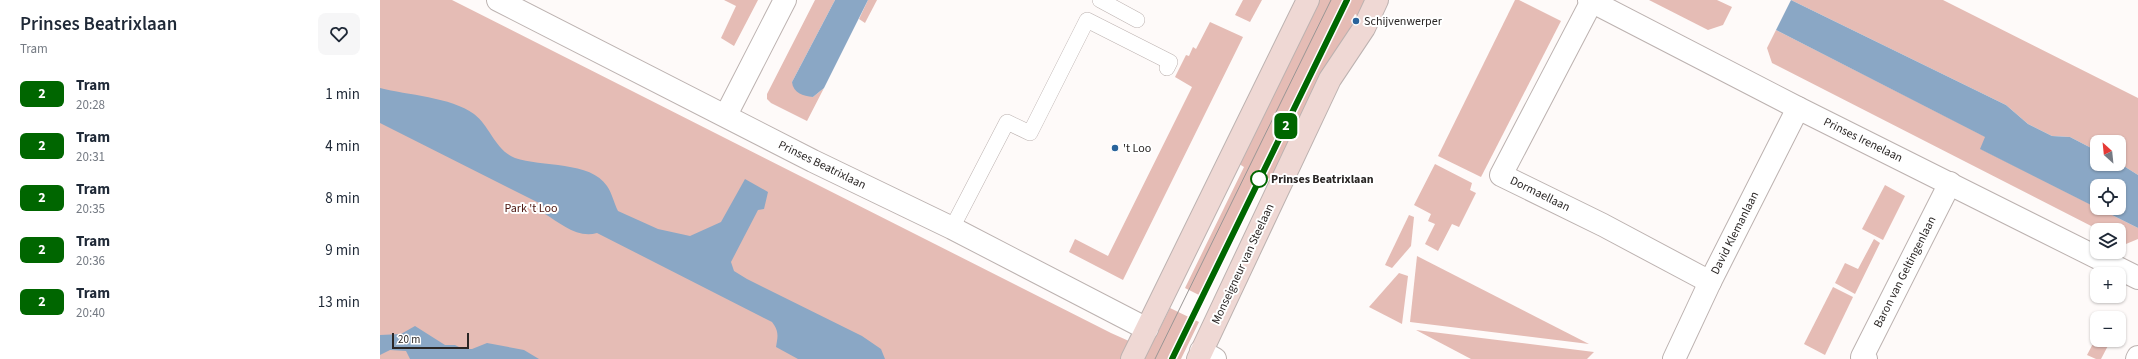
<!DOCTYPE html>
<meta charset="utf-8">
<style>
:root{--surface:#fff;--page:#f6f6f7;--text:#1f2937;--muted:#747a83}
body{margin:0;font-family:"Source Sans 3",sans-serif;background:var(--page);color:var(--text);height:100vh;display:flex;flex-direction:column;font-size:15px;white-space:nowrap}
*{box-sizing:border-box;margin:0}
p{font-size:13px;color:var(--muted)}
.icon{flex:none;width:22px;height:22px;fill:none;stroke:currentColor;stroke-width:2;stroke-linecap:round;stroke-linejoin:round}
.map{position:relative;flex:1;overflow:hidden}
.side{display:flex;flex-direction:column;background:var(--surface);width:380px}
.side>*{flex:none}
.badge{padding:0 8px;border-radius:6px;font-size:14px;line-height:26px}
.needle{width:26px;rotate:333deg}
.buttons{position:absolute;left:1710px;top:135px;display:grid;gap:8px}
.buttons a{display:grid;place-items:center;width:36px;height:36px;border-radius:8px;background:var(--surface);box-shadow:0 1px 3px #0004;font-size:20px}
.scale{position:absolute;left:12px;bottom:10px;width:77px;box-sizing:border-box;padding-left:4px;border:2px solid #2a2625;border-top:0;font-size:11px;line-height:14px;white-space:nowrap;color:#2a2625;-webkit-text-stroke:3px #fff;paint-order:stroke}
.map>.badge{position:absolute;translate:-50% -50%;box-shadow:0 0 0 2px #fff}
.round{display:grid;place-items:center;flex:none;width:42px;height:42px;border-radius:8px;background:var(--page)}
.overview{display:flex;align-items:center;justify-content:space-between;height:68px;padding:0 20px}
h1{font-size:19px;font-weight:600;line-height:30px}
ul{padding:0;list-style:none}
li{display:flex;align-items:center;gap:12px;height:52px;padding:0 20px}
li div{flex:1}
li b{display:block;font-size:15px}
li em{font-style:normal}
li .badge{min-width:44px;font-weight:700;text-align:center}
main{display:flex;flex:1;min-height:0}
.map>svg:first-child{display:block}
.green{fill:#e5bcb5}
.water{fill:#8aa7c5}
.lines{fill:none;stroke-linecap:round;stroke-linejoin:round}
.lane-casing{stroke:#bcb2b0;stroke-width:16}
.street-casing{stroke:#bcb2b0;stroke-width:24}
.secondary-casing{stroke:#bcb2b0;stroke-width:24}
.lane{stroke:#fff;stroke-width:15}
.street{stroke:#fff;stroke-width:22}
.secondary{stroke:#efd8d4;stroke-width:22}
.tram{stroke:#9a9695;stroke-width:1}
.line-casing{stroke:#fff;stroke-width:9}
.line{stroke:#060;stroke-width:6}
.poi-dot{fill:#29639b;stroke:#fff;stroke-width:1.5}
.stop-dot{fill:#fff;stroke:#060;stroke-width:2}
.labels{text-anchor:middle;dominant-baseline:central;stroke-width:4;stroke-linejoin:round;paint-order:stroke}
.poi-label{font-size:12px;fill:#2a2625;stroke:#fff;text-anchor:start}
.street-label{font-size:12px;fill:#2a2625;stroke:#fff}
.stop-label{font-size:12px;font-weight:bold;fill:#2a2625;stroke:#fff;text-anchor:start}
.park-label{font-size:12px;fill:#4c150e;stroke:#fff}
</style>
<main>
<section class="side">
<div class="overview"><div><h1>Prinses Beatrixlaan</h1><p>Tram</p></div><a class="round"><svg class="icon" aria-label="heart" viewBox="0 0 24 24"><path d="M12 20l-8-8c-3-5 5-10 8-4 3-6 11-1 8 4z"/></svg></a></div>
<ul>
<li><span class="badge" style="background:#060;color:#fff">2</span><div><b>Tram</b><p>20:28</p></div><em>1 min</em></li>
<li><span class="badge" style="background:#060;color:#fff">2</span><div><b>Tram</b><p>20:31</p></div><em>4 min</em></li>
<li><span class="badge" style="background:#060;color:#fff">2</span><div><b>Tram</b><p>20:35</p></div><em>8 min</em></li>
<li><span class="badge" style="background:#060;color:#fff">2</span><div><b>Tram</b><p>20:36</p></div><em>9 min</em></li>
<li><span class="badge" style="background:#060;color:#fff">2</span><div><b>Tram</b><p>20:40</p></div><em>13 min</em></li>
</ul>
</section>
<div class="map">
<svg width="1758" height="359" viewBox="0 0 1758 359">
<rect width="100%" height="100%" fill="#fefaf9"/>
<!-- green -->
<g class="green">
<path d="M0,0H72L731,333L769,350L790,308L819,322L801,359H0Z"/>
<path d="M344,0H378L354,46L341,38L356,6Z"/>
<path d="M435,0H455L412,82L433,97L444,88L427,121L391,103L387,99V94Z"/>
<path d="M488,0H497L485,23L479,19Z"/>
<path d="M863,0H882L870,22L855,15Z"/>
<path d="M936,0H985L983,13L980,17L975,14L971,21L976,24L893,180L885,177L825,298L805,288L864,167L856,162Z"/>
<path d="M1135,0H1139L1181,21L1101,177L1058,156Z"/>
<path d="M1269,0H1337L1352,7L1343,25L1328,30Z"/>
<path d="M1411,0H1563L1758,98V175L1739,163V142H1717V151L1690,137L1672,136L1648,124L1626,105Z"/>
<path d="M830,22L863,37L743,280L689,252L695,239L728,256L812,87L795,77L806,55L809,56L813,47L816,49Z"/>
<path d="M1396,30L1606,137L1601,149L1758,228V239L1746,244L1739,240V230H1719L1392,63L1387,48Z"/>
<path d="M1055,164L1092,183L1090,190L1096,193L1079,227L1072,224L1058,251L1045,244L1055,224L1048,221L1051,214L1034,205Z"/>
<path d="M1505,185L1525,196L1503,240L1482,229Z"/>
<path d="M1029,215L1034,217L1031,246L1012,268L1005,265Z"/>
<path d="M1494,239L1500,243L1475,294L1455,283L1465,263L1478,269Z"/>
<path d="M1037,256L1209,344L1030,322Z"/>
<path d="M1019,273L1028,276L1022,324L989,307Z"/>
<path d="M1453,287L1473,297L1445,355L1424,344Z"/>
<path d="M1036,330L1214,352L1207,359H1091Z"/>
<path d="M1717,336V340H1731L1721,359H1716L1707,355Z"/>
</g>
<!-- water -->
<g class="water">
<path d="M455,0H488L444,88L433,97C423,96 413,93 412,82Z"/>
<path d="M1411,0L1626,105L1648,124L1672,136L1690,137L1717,151V164L1739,163L1758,175V228L1718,208H1739V186H1717V208L1600,149L1605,137L1396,30Z"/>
<path d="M0,88C27,95 71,97 94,114C110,126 115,150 135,158C161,167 211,161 227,186C232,193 234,203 238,211L278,229L310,236L341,222L365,179L388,192L384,209L378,210L351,262L354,271L367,279L482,336L501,349L505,359H418L396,347C398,336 399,331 392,322L217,233C198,239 180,223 165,214L163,205L0,123Z"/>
<path d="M35,326L65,345H75L83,349H92L107,343L144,350L159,359H30L26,351L10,350L0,355V335L21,334Z"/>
</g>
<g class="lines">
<defs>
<g id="lane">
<path d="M720,0L757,20"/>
<path d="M572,228L627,122L650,133L707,20L790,62L787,68"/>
</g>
<g id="street">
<path d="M118,0L433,161L572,228L767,329"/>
<path d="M1209,0L1418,108L1758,278"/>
<path d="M1212,1L1121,175L1223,225L1330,282"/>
<path d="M346,115L405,0"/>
<path d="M821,351L835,359"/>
<path d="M1294,359L1330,282L1418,108"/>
<path d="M1486,359L1482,357L1570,183"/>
<path d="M1757,359L1758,357"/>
</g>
<g id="secondary">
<path d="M752,359L928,0"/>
<path d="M818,359L950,79L984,28L997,0"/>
</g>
</defs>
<!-- lane casing -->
<use href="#lane" class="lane-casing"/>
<!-- street casing -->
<use href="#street" class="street-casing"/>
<!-- secondary casing -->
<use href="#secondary" class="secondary-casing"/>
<!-- lane -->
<use href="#lane" class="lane"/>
<!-- street -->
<use href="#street" class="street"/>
<!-- secondary -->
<use href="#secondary" class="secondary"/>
<!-- tram -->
<g class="tram">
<path d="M775,359L951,0"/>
<path d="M792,359L967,0"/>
</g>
</g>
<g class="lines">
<defs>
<path id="line" d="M792,359L967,0"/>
</defs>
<!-- line casing -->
<use href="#line" class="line-casing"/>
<!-- line -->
<use href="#line" class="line"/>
</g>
<!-- markers -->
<g class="poi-dot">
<circle cx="976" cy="21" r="4"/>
<circle cx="735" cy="148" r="4"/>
</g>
<circle class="stop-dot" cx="879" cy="179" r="8"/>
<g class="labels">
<!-- poi labels -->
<g class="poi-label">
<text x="984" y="21">Schijvenwerper</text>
<text x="743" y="148">'t Loo</text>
</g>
<!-- street labels -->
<g class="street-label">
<text transform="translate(1483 140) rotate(26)">Prinses Irenelaan</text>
<text transform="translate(442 165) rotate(26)">Prinses Beatrixlaan</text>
<text transform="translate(1160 194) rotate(26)">Dormaellaan</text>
<text transform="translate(1355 233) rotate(-63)">David Klemanlaan</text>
<text transform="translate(863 264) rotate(-65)">Monseigneur van Steelaan</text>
<text transform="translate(1525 272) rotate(-63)">Baron van Geltingenlaan</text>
</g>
<!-- stop labels -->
<g class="stop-label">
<text x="891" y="179">Prinses Beatrixlaan</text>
</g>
<!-- park labels -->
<g class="park-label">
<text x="151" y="208">Park 't Loo</text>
</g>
</g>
</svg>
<div class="buttons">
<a><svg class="needle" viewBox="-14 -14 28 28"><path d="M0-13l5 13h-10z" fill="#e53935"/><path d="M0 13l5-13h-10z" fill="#747a83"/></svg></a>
<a><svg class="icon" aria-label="locate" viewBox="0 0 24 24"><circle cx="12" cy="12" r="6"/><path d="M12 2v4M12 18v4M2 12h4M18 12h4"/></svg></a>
<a><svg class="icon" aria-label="layers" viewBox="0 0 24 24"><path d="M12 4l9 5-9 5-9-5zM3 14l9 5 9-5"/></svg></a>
<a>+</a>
<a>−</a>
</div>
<div class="scale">20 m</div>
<b class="badge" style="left:906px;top:126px;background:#060;color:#fff">2</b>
</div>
</main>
